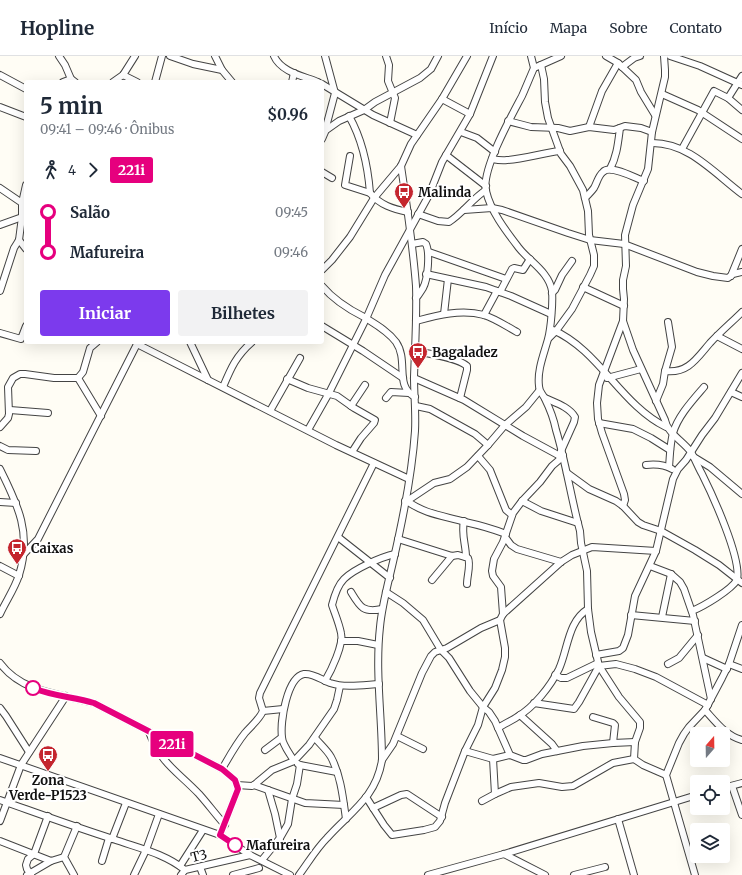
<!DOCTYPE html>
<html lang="pt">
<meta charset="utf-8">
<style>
:root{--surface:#fff;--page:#f2f2f3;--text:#1f2937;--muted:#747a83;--line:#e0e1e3;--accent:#7c3aed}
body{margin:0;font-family:Merriweather,serif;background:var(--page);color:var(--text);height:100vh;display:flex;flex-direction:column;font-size:15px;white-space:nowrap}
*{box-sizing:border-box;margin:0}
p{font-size:13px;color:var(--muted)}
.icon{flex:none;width:22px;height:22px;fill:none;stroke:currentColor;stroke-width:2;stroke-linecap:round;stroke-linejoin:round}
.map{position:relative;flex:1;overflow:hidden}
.panel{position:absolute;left:24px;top:24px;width:300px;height:264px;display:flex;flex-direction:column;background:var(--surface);border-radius:4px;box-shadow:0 4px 16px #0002}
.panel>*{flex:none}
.badge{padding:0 8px;border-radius:3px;font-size:14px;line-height:26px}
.needle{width:26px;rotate:20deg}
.tools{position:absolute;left:690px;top:671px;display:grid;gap:8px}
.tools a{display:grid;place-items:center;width:40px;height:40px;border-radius:4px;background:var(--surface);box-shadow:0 4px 16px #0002;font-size:20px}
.map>.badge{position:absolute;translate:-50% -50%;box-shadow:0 0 0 2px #fff}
.legs{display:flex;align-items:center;gap:6px;height:44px;padding:0 16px;font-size:13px}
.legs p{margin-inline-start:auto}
.summary{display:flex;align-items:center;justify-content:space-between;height:68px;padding:0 16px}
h1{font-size:22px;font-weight:700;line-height:30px}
.action{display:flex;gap:8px;margin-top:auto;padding:8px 16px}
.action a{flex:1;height:46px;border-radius:4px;background:var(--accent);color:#fff;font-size:16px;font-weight:700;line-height:46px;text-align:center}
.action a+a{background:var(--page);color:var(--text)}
ul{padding:0 16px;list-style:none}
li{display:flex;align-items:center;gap:14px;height:40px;font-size:15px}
li i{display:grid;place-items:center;width:6px;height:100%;margin:0 5px;background:currentColor}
li i::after{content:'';width:10px;height:10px;margin:-5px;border:3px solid;border-radius:50%;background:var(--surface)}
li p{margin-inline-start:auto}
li:first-child i{background:linear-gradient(#0000 50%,currentColor 0)}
li:last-child i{background:linear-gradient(currentColor 50%,#0000 0)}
header{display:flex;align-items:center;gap:24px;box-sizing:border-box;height:56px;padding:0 20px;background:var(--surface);border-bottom:1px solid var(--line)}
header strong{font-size:19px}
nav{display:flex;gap:22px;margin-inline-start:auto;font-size:14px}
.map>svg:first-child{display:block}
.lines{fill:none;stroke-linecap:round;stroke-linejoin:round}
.minor-casing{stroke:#444;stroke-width:8}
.minor{stroke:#fff;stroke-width:6}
.line-1-casing{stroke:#fff;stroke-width:9}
.line-1{stroke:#e6007e;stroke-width:6}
.stop-1-dot{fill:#fff;stroke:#e6007e;stroke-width:2}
.labels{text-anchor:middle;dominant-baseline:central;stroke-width:4;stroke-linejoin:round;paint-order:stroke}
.poi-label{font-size:13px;font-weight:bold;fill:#111;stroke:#fff;text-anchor:start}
.stop-label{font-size:13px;font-weight:bold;fill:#111;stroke:#fff;text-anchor:start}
.street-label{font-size:13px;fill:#111;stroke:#fff}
</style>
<header>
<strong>Hopline</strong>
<nav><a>Início</a><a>Mapa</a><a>Sobre</a><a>Contato</a></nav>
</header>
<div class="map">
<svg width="742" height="819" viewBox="0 0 742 819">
<rect width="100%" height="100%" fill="#fffdf5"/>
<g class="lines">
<defs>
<g id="minor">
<path d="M59,0L65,9L71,23"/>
<path d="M170,0L193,8L222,14L232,26"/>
<path d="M215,0L222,14"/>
<path d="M274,0C281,16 303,20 318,26"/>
<path d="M325,0L335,37L326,71"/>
<path d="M386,0L389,9L388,25L395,42L390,67"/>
<path d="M531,0L534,12"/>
<path d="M561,0L534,12C530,21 526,31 522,40C512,59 481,114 486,135C491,156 506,175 519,192C530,206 549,216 552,235C553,246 551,272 548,283C544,298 537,314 539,330C539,336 543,338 545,343C550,353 554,364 556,374C566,407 571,442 580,475L581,487L587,515L588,553L591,576L599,610L619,641L640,666V672L635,686L634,703L643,709L666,719"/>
<path d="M606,0L618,7L636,24L641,36L655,59"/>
<path d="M664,0L665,14V21L652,76L648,113L633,149L625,179L626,210L623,224V233L624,243L623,265L633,294L665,364C667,377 683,385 691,396C695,403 698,411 702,418C712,438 742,503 737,524C731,534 704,550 692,555"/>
<path d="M670,0L700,10L742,29"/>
<path d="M541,9L544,23L545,46L548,62L561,98L570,110L583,134L588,155L589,179L594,199V210L590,219L572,253L556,275L549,282"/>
<path d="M622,11L634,2L640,0"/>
<path d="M0,19L26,33"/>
<path d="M123,19L137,26"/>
<path d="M63,26L71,23L75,26"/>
<path d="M113,26L123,19L135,0"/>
<path d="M155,26L162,0"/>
<path d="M292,26L294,17"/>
<path d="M322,28L373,59L417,79"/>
<path d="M662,38L698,54L742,83"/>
<path d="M728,42L742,20"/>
<path d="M442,43L470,58"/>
<path d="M0,51L26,61"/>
<path d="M349,60C362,83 368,111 370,137C380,149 393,153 408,156"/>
<path d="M508,65L531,71L558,72L570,75L589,71L614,74L625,70L641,72L652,76"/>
<path d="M589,71L602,35L618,7"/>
<path d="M461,76L477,82L495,96"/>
<path d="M322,77L339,65L364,54L375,46L420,22L431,13L438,0"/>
<path d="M322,83L325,76"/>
<path d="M651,87C688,86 714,117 742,138"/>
<path d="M682,93L714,35L728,42L742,54"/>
<path d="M446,99L486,130"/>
<path d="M350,100L345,129L370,137"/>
<path d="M492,103C497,104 502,105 507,104C525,103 542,97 560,95"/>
<path d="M610,113C617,100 618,87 620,72"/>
<path d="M322,116L332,122"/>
<path d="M0,132L22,147H24"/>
<path d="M585,142C588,139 591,136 594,132C597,127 598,120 603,116C610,108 635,122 644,125"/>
<path d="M464,154L492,152L502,154L568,177L590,184L624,188L697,216L713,220L728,222L733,218L742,216"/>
<path d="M418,158L438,165L449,166C463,157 472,143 486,134"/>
<path d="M0,169L25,160"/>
<path d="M19,184L26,193"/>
<path d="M412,188L423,186L426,188C430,197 428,223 423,232C421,235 419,239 416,242"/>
<path d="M429,196L506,223"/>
<path d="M322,214L332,204L350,181L374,142L401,110L411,88L442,43L467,0"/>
<path d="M426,218L486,231L511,240L551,258"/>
<path d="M731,220L742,193"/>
<path d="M322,230C333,243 348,253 364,261C375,268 388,275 396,286C409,305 394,330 415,341"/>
<path d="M583,231L624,250"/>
<path d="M0,235L14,192L19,184L22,161V147L26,129"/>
<path d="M500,236L512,213L514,212L523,214L530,203"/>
<path d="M552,237L555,234L562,219L572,205"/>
<path d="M444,258L448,223"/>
<path d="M484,259L497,235"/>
<path d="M416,265C438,259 461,253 484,259C496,263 506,270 517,276"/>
<path d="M623,265L599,329L597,347L598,363L602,377L624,438L625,444L623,450"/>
<path d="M322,270L363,295L403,322"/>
<path d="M553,274C599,294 621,349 666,371"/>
<path d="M0,277L21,283L26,270"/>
<path d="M717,280L742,293"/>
<path d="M190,286L208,324"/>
<path d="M137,288L336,389L409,423"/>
<path d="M415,295C429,298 457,301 467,310V314L460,342"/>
<path d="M665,315C688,318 697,302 710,287C720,276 732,266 742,256"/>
<path d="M78,322L101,360"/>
<path d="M414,322L464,344L523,380L560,400L563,399"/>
<path d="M607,322L641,313"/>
<path d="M287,323L308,332L337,340L354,352L375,364L374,367L361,382L352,396"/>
<path d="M223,331C231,312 236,300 252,286"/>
<path d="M731,336L742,341"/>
<path d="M386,342L391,336L409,337"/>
<path d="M545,342C556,347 569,351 575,361L574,366L561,395"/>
<path d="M656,345L663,328L665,315L672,291L668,266"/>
<path d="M351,350L365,329"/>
<path d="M416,350L430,353L475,378L488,389"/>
<path d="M10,354L48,357"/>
<path d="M270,355L300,302"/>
<path d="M599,367L633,373L651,382L670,394"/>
<path d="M0,371L8,362L9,358L8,331L13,322L20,318H25L54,322H78L83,316L90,292L97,286"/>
<path d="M308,374L329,337L366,263L385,219L429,139L442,106L470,58L493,0"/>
<path d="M0,390L8,394L36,395"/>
<path d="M478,400L490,414L506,454L512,459"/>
<path d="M692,400L710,411L742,438"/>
<path d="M646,409C655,408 665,409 672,413"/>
<path d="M669,411C670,400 670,388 673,377C678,360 692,345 704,331"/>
<path d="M0,413C18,449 32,478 19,519C15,532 6,545 0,558"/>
<path d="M567,417L589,433L616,445L623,450L638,466L643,469L661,475L695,494L719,509L742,527"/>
<path d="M405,445H407L434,427L450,423L467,411L488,389L505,369L526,351L539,335"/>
<path d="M407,445C424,458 445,460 465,466C479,469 493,473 506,478"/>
<path d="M522,445L541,455L578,467"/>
<path d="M0,446L16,447"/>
<path d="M464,465C461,478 466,489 466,501"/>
<path d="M338,481L390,522"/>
<path d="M505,481L511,489L517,493L561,506"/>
<path d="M398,483L452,500L458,499L468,502C471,508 467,520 467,528"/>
<path d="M23,499L38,483L138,286"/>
<path d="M0,510L19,520"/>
<path d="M650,510L671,518L680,526L684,533L693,559L711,643"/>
<path d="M432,524L452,500"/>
<path d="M351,536C360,551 363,557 382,553"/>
<path d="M386,536L403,547L423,564L441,594L449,602L470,635L483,651L489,656L495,665L510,699"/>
<path d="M503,558L501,531L493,520L492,515L494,503L503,486L513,457L522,445L540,426L552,410L559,404L560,400"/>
<path d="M631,559L695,565"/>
<path d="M662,561L671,518"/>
<path d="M341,585H358L378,589"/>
<path d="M596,599L619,595L623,592L628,579L635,540L656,495L673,423L678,413L686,404L702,379L715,362L742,317"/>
<path d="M703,602L727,613"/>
<path d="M0,607C22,637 61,638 94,647L222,713L235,724L238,733L220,779"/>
<path d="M668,608L679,602L698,579"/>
<path d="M729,608L742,613"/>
<path d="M555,619L561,622H567L598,607"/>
<path d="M325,625C331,615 344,588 341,577C339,567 335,558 332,549C334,541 338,529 344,523C354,513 381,501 395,498"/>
<path d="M534,647L574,653L579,646L599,610L616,608L635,613L656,621L708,649"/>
<path d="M0,652L6,660L29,696"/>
<path d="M705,654C715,665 726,680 742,684"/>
<path d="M263,655L283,653"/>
<path d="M520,659L552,688L557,695"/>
<path d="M593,661L613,667L615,669L613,687"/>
<path d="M498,672C504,668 511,665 517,661C534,651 550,631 559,613C568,593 568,565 588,553"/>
<path d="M149,676C161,708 177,715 199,738C208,748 216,759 225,769"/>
<path d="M397,680L423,693"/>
<path d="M315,682C320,688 327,694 331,701C341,720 343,742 346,763"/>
<path d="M265,694L281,682"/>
<path d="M465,695L493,703L510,699L523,704H526L542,698L583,690L613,687L635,686"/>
<path d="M0,702L220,779L250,799L290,819"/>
<path d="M382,704L393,688L422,617L431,600L435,596L447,592L481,572L500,564L503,558L561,506L572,499L592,491L656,495"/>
<path d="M294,705C290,698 282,688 282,681C280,666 287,621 304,618C313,617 322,624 330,627C345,632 363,629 379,628"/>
<path d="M298,708L300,709L337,716"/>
<path d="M222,713C229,701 236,688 245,677C251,670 259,664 263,655L259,642L260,637L374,407"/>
<path d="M237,729L252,730L254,729L272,714L294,705L309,689L334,653L337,644L340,630"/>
<path d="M254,729L305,747L344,749"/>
<path d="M732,730L742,759"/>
<path d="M723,732L742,727"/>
<path d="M268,734L275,758L280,782"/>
<path d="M495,738L511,731L539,727L562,731L573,730L613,707L634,703"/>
<path d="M366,741L384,769L392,779L424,774L435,771L440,765L445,747L465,695L478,669L483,651L495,632L502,614L505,601V592L500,564"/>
<path d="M0,744C37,757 75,771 113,783C138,792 164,797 185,814"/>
<path d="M482,745L495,738L493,703"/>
<path d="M373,752L401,739L407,738L442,761"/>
<path d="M618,763L634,819"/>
<path d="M0,765L21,709L66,640"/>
<path d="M112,783L126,747"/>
<path d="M0,785L51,805L64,801"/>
<path d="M504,798L545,819"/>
<path d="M262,804L280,782L288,768L292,743L297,728L300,709"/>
<path d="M102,805L109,782"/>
<path d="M180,810L203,774"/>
<path d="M200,811L203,819"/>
<path d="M27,819L51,805"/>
<path d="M31,819L27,813L26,809L28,803L34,798L48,760"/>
<path d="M74,819L64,801L77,770"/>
<path d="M134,819L146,794L159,758"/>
<path d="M181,819L185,814L250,799"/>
<path d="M233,819L259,812"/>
<path d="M299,819C308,807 316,793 327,782C350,756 376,742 382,704C382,660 375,616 380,571C382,549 388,528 393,506C403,463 412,419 415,375C416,357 414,339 414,321C415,291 417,260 416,230C413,190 407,150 401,110"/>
<path d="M428,819L504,798L697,739"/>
<path d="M574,819L605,811"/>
<path d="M695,819L666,719L679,687L684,678L689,671L705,654L722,622L729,608L742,569"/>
</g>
</defs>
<!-- minor casing -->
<use href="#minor" class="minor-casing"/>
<!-- minor -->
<use href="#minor" class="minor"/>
</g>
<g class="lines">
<defs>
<path id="line-1" d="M33,632C52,640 74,641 94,647L222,713L235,724L238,733L220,779L235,789"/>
</defs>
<!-- line-1 casing -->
<use href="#line-1" class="line-1-casing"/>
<!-- line-1 -->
<use href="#line-1" class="line-1"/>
</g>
<!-- icons -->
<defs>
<symbol id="bus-pin" viewBox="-11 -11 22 30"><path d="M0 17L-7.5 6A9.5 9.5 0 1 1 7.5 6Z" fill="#c4262e" stroke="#fff"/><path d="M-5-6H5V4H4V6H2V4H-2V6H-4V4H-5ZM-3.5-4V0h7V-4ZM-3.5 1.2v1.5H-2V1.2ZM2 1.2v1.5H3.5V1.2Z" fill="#fff"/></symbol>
</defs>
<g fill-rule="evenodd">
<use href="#bus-pin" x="393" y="125" width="22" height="30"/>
<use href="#bus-pin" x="407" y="285" width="22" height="30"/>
<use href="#bus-pin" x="6" y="481" width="22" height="30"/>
<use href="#bus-pin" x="37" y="688" width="22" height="30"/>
</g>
<!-- markers -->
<g class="stop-1-dot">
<circle cx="33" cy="632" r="7"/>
<circle cx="235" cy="789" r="7"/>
</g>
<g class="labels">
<!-- poi labels -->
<g class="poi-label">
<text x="418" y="136">Malinda</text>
<text x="432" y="296">Bagaladez</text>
<text x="31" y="492">Caixas</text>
<text x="48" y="724" text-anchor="middle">Zona<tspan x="48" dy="15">Verde-P1523</tspan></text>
</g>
<!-- stop labels -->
<g class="stop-label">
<text x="246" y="789">Mafureira</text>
</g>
<!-- street labels -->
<g class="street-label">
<text transform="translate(199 800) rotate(-14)">T3</text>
</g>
</g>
</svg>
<div class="tools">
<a><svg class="needle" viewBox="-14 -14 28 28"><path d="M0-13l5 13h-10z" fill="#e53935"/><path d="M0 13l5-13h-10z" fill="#747a83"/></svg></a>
<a><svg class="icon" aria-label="locate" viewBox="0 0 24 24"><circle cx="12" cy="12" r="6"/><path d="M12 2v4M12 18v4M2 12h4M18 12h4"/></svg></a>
<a><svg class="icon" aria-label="layers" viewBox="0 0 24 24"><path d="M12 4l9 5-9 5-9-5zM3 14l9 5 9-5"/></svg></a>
</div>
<b class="badge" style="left:172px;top:688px;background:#e6007e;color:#fff">221i</b>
<section class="panel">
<div class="summary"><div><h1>5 min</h1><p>09:41 – 09:46 · Ônibus</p></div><b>$0.96</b></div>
<div class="legs"><svg class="icon" aria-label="walk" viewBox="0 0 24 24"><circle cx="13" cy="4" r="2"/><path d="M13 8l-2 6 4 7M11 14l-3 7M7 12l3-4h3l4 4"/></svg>4<svg class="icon" aria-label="forward" viewBox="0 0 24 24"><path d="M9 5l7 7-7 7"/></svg><b class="badge" style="background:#e6007e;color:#fff">221i</b></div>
<ul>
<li><i style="color:#e6007e"></i><b>Salão</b><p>09:45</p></li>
<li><i style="color:#e6007e"></i><b>Mafureira</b><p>09:46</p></li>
</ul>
<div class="action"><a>Iniciar</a><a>Bilhetes</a></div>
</section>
</div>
